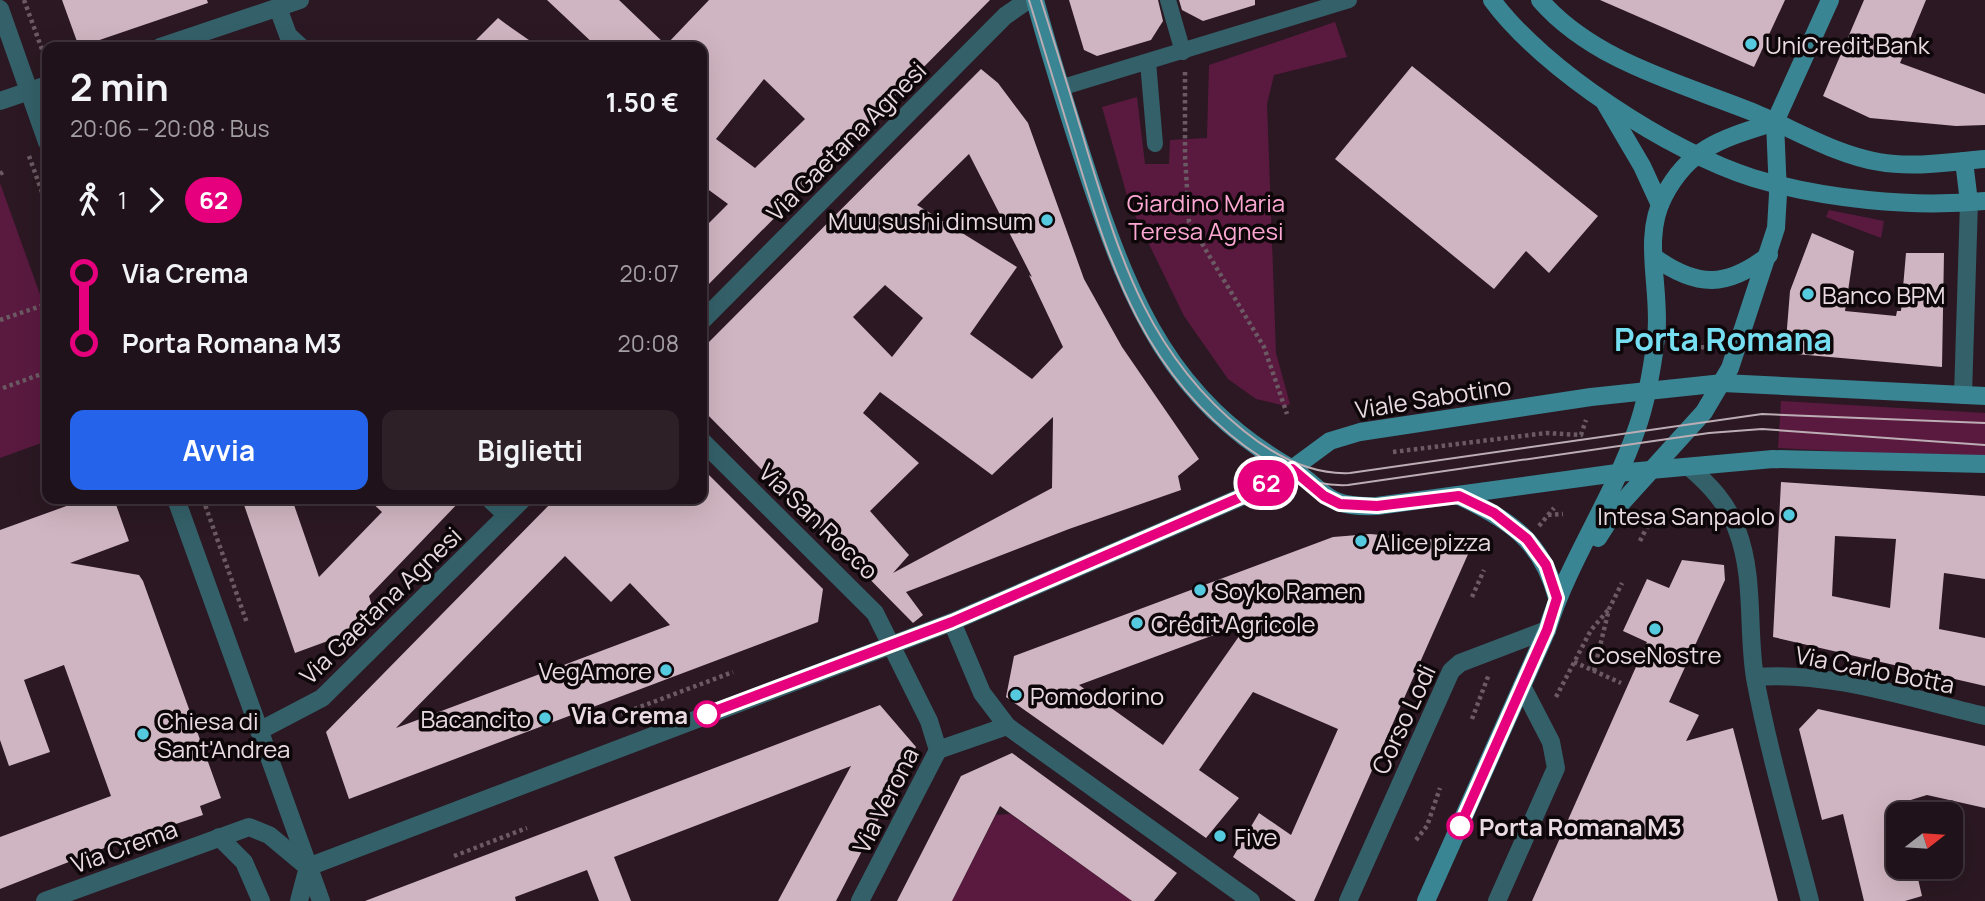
<!DOCTYPE html>
<html lang="it">
<meta charset="utf-8">
<style>
:root{--surface:#20121a;--page:#2d2027;--text:#f1f3f6;--muted:#a29ea2;--line:#3d3239;--accent:#2563eb}
body{margin:0;font-family:Manrope,sans-serif;background:var(--page);color:var(--text);height:100vh;display:flex;flex-direction:column;font-size:26px;white-space:nowrap}
*{box-sizing:border-box;margin:0}
p{font-size:23px;color:var(--muted)}
.icon{flex:none;width:38px;height:38px;fill:none;stroke:currentColor;stroke-width:2;stroke-linecap:round;stroke-linejoin:round}
.map{position:relative;flex:1;overflow:hidden}
.sheet{position:absolute;left:42px;top:42px;width:665px;height:462px;display:flex;flex-direction:column;background:var(--surface);border-radius:14px;box-shadow:0 7px 28px #0002,0 0 0 2px var(--line)}
.sheet>*{flex:none}
.badge{padding:0 14px;border-radius:23px;font-size:24px;line-height:46px}
.needle{width:46px;rotate:73deg}
.tools{position:absolute;left:1886px;top:802px;display:grid;gap:14px}
.tools a{display:grid;place-items:center;width:77px;height:77px;border-radius:14px;background:var(--surface);box-shadow:0 7px 28px #0002,0 0 0 2px var(--line);font-size:35px}
.map>.badge{position:absolute;translate:-50% -50%;box-shadow:0 0 0 4px #fff}
.legs{display:flex;align-items:center;gap:10px;height:77px;padding:0 28px;font-size:23px}
.legs p{margin-inline-start:auto}
.summary{display:flex;align-items:center;justify-content:space-between;height:119px;padding:0 28px}
h1{font-size:38px;font-weight:700;line-height:52px}
.button{display:flex;gap:14px;margin-top:auto;padding:14px 28px}
.button a{flex:1;height:80px;border-radius:14px;background:var(--accent);color:#fff;font-size:28px;font-weight:700;line-height:80px;text-align:center}
.button a+a{background:var(--page);color:var(--text)}
ul{padding:0 28px;list-style:none}
li{display:flex;align-items:center;gap:24px;height:70px;font-size:26px}
li i{display:grid;place-items:center;width:10px;height:100%;margin:0 9px;background:currentColor}
li i::after{content:'';width:18px;height:18px;margin:-9px;border:5px solid;border-radius:50%;background:var(--surface)}
li p{margin-inline-start:auto}
li:first-child i{background:linear-gradient(#0000 50%,currentColor 0)}
li:last-child i{background:linear-gradient(currentColor 50%,#0000 0)}
.map>svg:first-child{display:block}
.green{fill:#5a1a40}
.building{fill:#cfb5c1;fill-rule:evenodd}
.lines{fill:none;stroke-linecap:round;stroke-linejoin:round}
.path{stroke:#6b5a63;stroke-width:4.5;stroke-dasharray:3.5 3.5;stroke-linecap:butt}
.lane{stroke:#346069;stroke-width:16}
.street{stroke:#346069;stroke-width:18}
.secondary{stroke:#398593;stroke-width:18}
.tram{stroke:#bcacb3;stroke-width:2}
.line-1-casing{stroke:#fff;stroke-width:16}
.line-1{stroke:#e6007e;stroke-width:10}
.poi-dot{fill:#55cadf;stroke:#0e070a;stroke-width:2.5}
.stop-1-dot{fill:#fff;stroke:#e6007e;stroke-width:3.5}
.labels{text-anchor:middle;dominant-baseline:central;stroke-width:7;stroke-linejoin:round;paint-order:stroke}
.poi-label{font-size:24px;fill:#e9dbe1;stroke:#0e070a;text-anchor:start}
.street-label{font-size:24px;fill:#e9dbe1;stroke:#0e070a}
.park-label{font-size:24px;fill:#fda7d3;stroke:#0e070a}
.stop-label{font-size:24px;font-weight:bold;fill:#e9dbe1;stroke:#0e070a;text-anchor:end}
.district-label{font-size:32px;font-weight:bold;fill:#76def1;stroke:#0e070a}
</style>
<div class="map">
<svg width="1985" height="901" viewBox="0 0 1985 901">
<rect width="100%" height="100%" fill="#2b1822"/>
<!-- green -->
<g class="green">
<path d="M1335,22L1347,57L1274,75L1267,104L1276,353L1290,404L1286,406L1256,399L1228,379L1184,316L1129,203L1102,107L1137,97L1145,164H1169L1170,140L1207,138L1209,65Z"/>
<path d="M0,183L47,314V441L0,458Z"/>
<path d="M1829,210L1884,221L1881,238L1826,217Z"/>
<path d="M1781,401L1985,413V459L1778,448Z"/>
<path d="M1010,814L1132,901H952L996,815Z"/>
</g>
<!-- building -->
<g class="building">
<path d="M62,0H207L208,3L79,47Z"/>
<path d="M547,0H619L666,45L709,0H990L702,291V230L728,204L702,185V47H597ZM764,79L805,119L755,168L716,139Z"/>
<path d="M1069,0H1158L1163,21L1151,40L1097,56L1084,50Z"/>
<path d="M1179,0H1255V5L1203,21L1182,10Z"/>
<path d="M1600,0H1785L1754,67Z"/>
<path d="M1864,0H1926L1900,63L1985,94V125L1956,126L1870,118L1823,96Z"/>
<path d="M498,18L506,24L539,47H469Z"/>
<path d="M1412,66L1598,216L1549,273L1526,251L1494,289L1335,159Z"/>
<path d="M981,69L998,83L1028,123L1084,279L1122,347L1199,459L1178,476L1181,490L1069,529L906,592L923,615L913,623L702,409V349ZM969,154L1032,277L1029,275L1063,347L1032,379L970,334L1017,267L917,205ZM885,285L923,318L892,357L853,317ZM880,392L992,475L1053,417L1052,488L893,573L909,555L870,511L919,463L863,413Z"/>
<path d="M1812,233L1854,251L1845,311L1896,316L1897,311H1901L1906,253H1944L1942,367L1785,353L1790,291Z"/>
<path d="M702,468L823,589L818,622L349,799L326,732L555,499H702ZM565,556L611,602L630,583L670,625L396,728Z"/>
<path d="M1781,482L1985,496V579L1944,573L1939,629L1985,638V686L1773,637ZM1835,536L1896,539L1890,608L1832,596Z"/>
<path d="M70,499H114L129,541L70,563L139,575L143,581L221,798L200,806L203,815L112,845L0,889V837L111,796L64,665L24,680L50,752L9,766L0,740V530L72,504Z"/>
<path d="M242,499H292L319,577L382,512L368,499H462L369,596L377,623L295,653Z"/>
<path d="M1370,534L1473,543L1314,901H1296L1233,857L1259,813L1291,835L1338,729L1253,692L1199,770L1239,798L1206,838L1006,697L1014,656L1333,537ZM1249,622L1163,745L1079,685Z"/>
<path d="M1682,560L1724,565L1725,580L1669,702L1699,715L1686,741L1733,728L1778,901H1532L1647,642L1623,631L1647,579L1669,588Z"/>
<path d="M880,705L916,747L836,901H778L851,766L614,857L631,901H599L587,870L515,897L516,901H365Z"/>
<path d="M1818,709L1985,746V808L1927,795L1891,806L1899,835V866H1915L1922,896L1905,901H1864L1843,814L1822,820L1799,729Z"/>
<path d="M1012,753L1177,873L1154,901H1132L1000,806L952,901H897L961,776Z"/>
</g>
<g class="lines">
<!-- path -->
<g class="path">
<path d="M24,0L47,63"/>
<path d="M1185,72V156L1189,222L1264,347L1287,414"/>
<path d="M29,156L47,206"/>
<path d="M0,174L3,172"/>
<path d="M0,320L44,305"/>
<path d="M1687,348L1709,347"/>
<path d="M3,388L47,372"/>
<path d="M1393,452L1546,433L1581,435L1586,420"/>
<path d="M203,499L247,623"/>
<path d="M1548,515L1563,514"/>
<path d="M1539,526L1554,508"/>
<path d="M1640,541L1653,515"/>
<path d="M1472,597L1484,570"/>
<path d="M1574,662L1621,683"/>
<path d="M1594,671L1609,609L1622,583"/>
<path d="M1556,697L1591,630L1609,609"/>
<path d="M608,719L733,672"/>
<path d="M1472,719L1489,674"/>
<path d="M1416,840L1427,826L1440,788"/>
<path d="M454,856L527,828"/>
</g>
<!-- lane -->
<g class="lane">
<path d="M1168,0L1183,52"/>
<path d="M1148,62L1155,144"/>
<path d="M1060,88L1349,0"/>
<path d="M488,499L506,516"/>
</g>
<!-- street -->
<g class="street">
<path d="M278,8L288,35L301,47"/>
<path d="M0,9L47,142"/>
<path d="M160,47L300,0"/>
<path d="M0,101L47,85"/>
<path d="M702,321L1005,16L1028,0"/>
<path d="M1963,395L1969,202"/>
<path d="M702,441L875,613L929,721L938,750L860,901"/>
<path d="M1689,467C1710,485 1727,503 1737,530C1755,577 1747,629 1755,678C1769,753 1791,827 1810,901"/>
<path d="M176,499L321,901"/>
<path d="M952,622L982,693L1007,726L1251,901"/>
<path d="M1755,677C1832,671 1911,699 1985,716"/>
<path d="M259,731L322,698L523,499"/>
<path d="M938,750L1007,726"/>
<path d="M219,837L244,862L261,901"/>
<path d="M308,867L952,622L1246,495L1292,469"/>
<path d="M45,901L249,827L269,835L305,865"/>
<path d="M299,901L308,867"/>
<path d="M1348,901L1451,671L1460,663L1547,630"/>
<path d="M1497,901L1556,768L1551,742L1522,686"/>
</g>
<!-- secondary -->
<g class="secondary">
<path d="M1035,0C1052,62 1071,122 1091,183C1133,307 1171,398 1289,467C1328,491 1323,508 1377,506L1617,473L1773,459L1985,464"/>
<path d="M1492,0C1542,69 1672,153 1753,178C1824,199 1911,208 1985,201"/>
<path d="M1540,0C1594,62 1681,83 1755,113C1796,130 1834,154 1879,162C1913,168 1950,162 1985,159"/>
<path d="M1605,103L1642,166L1660,205"/>
<path d="M1964,161L1969,202"/>
<path d="M1654,257C1697,288 1727,288 1769,255"/>
<path d="M1292,469L1330,441L1360,432L1591,397L1723,383L1985,396"/>
<path d="M1459,496C1510,520 1542,541 1557,598"/>
<path d="M1598,538L1617,508L1704,412L1730,368L1776,228L1778,194L1775,122L1830,0"/>
<path d="M1426,901L1547,630C1569,560 1612,500 1636,431C1647,401 1652,370 1656,338C1662,291 1641,239 1664,196C1690,146 1725,138 1775,122"/>
</g>
<!-- tram -->
<g class="tram">
<path d="M1029,0C1046,54 1062,109 1079,163C1113,275 1147,374 1246,447C1277,469 1309,487 1348,485L1709,433L1762,429L1985,445"/>
<path d="M1041,0C1057,51 1073,102 1088,153C1122,264 1150,355 1244,431C1275,456 1310,475 1350,473L1762,414L1985,423"/>
</g>
</g>
<g class="lines">
<defs>
<path id="line-1" d="M707,714L952,622L1248,494L1292,469L1324,496L1340,504L1377,506L1459,496L1494,513L1527,539L1546,565L1557,598L1547,630L1460,826"/>
</defs>
<!-- line-1 casing -->
<use href="#line-1" class="line-1-casing"/>
<!-- line-1 -->
<use href="#line-1" class="line-1"/>
</g>
<!-- markers -->
<g class="poi-dot">
<circle cx="1751" cy="44" r="7"/>
<circle cx="1047" cy="220" r="7"/>
<circle cx="1808" cy="294" r="7"/>
<circle cx="1789" cy="515" r="7"/>
<circle cx="1361" cy="541" r="7"/>
<circle cx="1200" cy="590" r="7"/>
<circle cx="1137" cy="623" r="7"/>
<circle cx="1655" cy="629" r="7"/>
<circle cx="666" cy="670" r="7"/>
<circle cx="1016" cy="695" r="7"/>
<circle cx="545" cy="718" r="7"/>
<circle cx="143" cy="734" r="7"/>
<circle cx="1220" cy="836" r="7"/>
</g>
<g class="stop-1-dot">
<circle cx="707" cy="714" r="12"/>
<circle cx="1460" cy="826" r="12"/>
</g>
<g class="labels">
<!-- poi labels -->
<g class="poi-label">
<text x="1765" y="44">UniCredit Bank</text>
<text x="1033" y="220" text-anchor="end">Muu sushi dimsum</text>
<text x="1822" y="294">Banco BPM</text>
<text x="1775" y="515" text-anchor="end">Intesa Sanpaolo</text>
<text x="1375" y="541">Alice pizza</text>
<text x="1214" y="590">Soyko Ramen</text>
<text x="1151" y="623">Crédit Agricole</text>
<text x="1655" y="654" text-anchor="middle">CoseNostre</text>
<text x="652" y="670" text-anchor="end">VegAmore</text>
<text x="1030" y="695">Pomodorino</text>
<text x="531" y="718" text-anchor="end">Bacancito</text>
<text x="157" y="720">Chiesa di<tspan x="157" dy="28">Sant'Andrea</tspan></text>
<text x="1234" y="836">Five</text>
</g>
<!-- street labels -->
<g class="street-label">
<text transform="translate(846 141) rotate(-45)">Via Gaetana Agnesi</text>
<text transform="translate(1433 397) rotate(-9)">Viale Sabotino</text>
<text transform="translate(819 521) rotate(44)">Via San Rocco</text>
<text transform="translate(380 605) rotate(-44)">Via Gaetana Agnesi</text>
<text transform="translate(1875 669) rotate(11)">Via Carlo Botta</text>
<text transform="translate(1403 719) rotate(-65)">Corso Lodi</text>
<text transform="translate(885 800) rotate(-63)">Via Verona</text>
<text transform="translate(124 846) rotate(-20)">Via Crema</text>
</g>
<!-- park labels -->
<g class="park-label">
<text x="1206" y="202">Giardino Maria<tspan x="1206" dy="28">Teresa Agnesi</tspan></text>
</g>
<!-- stop labels -->
<g class="stop-label">
<text x="688" y="714">Via Crema</text>
<text x="1479" y="826" text-anchor="start">Porta Romana M3</text>
</g>
<!-- district labels -->
<g class="district-label">
<text x="1723" y="339">Porta Romana</text>
</g>
</g>
</svg>
<div class="tools">
<a><svg class="needle" viewBox="-14 -14 28 28"><path d="M0-13l5 13h-10z" fill="#e53935"/><path d="M0 13l5-13h-10z" fill="#a29ea2"/></svg></a>
</div>
<b class="badge" style="left:1266px;top:483px;background:#e6007e;color:#fff">62</b>
<section class="sheet">
<div class="summary"><div><h1>2 min</h1><p>20:06 – 20:08 · Bus</p></div><b>1.50 €</b></div>
<div class="legs"><svg class="icon" aria-label="walk" viewBox="0 0 24 24"><circle cx="13" cy="4" r="2"/><path d="M13 8l-2 6 4 7M11 14l-3 7M7 12l3-4h3l4 4"/></svg>1<svg class="icon" aria-label="forward" viewBox="0 0 24 24"><path d="M9 5l7 7-7 7"/></svg><b class="badge" style="background:#e6007e;color:#fff">62</b></div>
<ul>
<li><i style="color:#e6007e"></i><b>Via Crema</b><p>20:07</p></li>
<li><i style="color:#e6007e"></i><b>Porta Romana M3</b><p>20:08</p></li>
</ul>
<div class="button"><a>Avvia</a><a>Biglietti</a></div>
</section>
</div>
